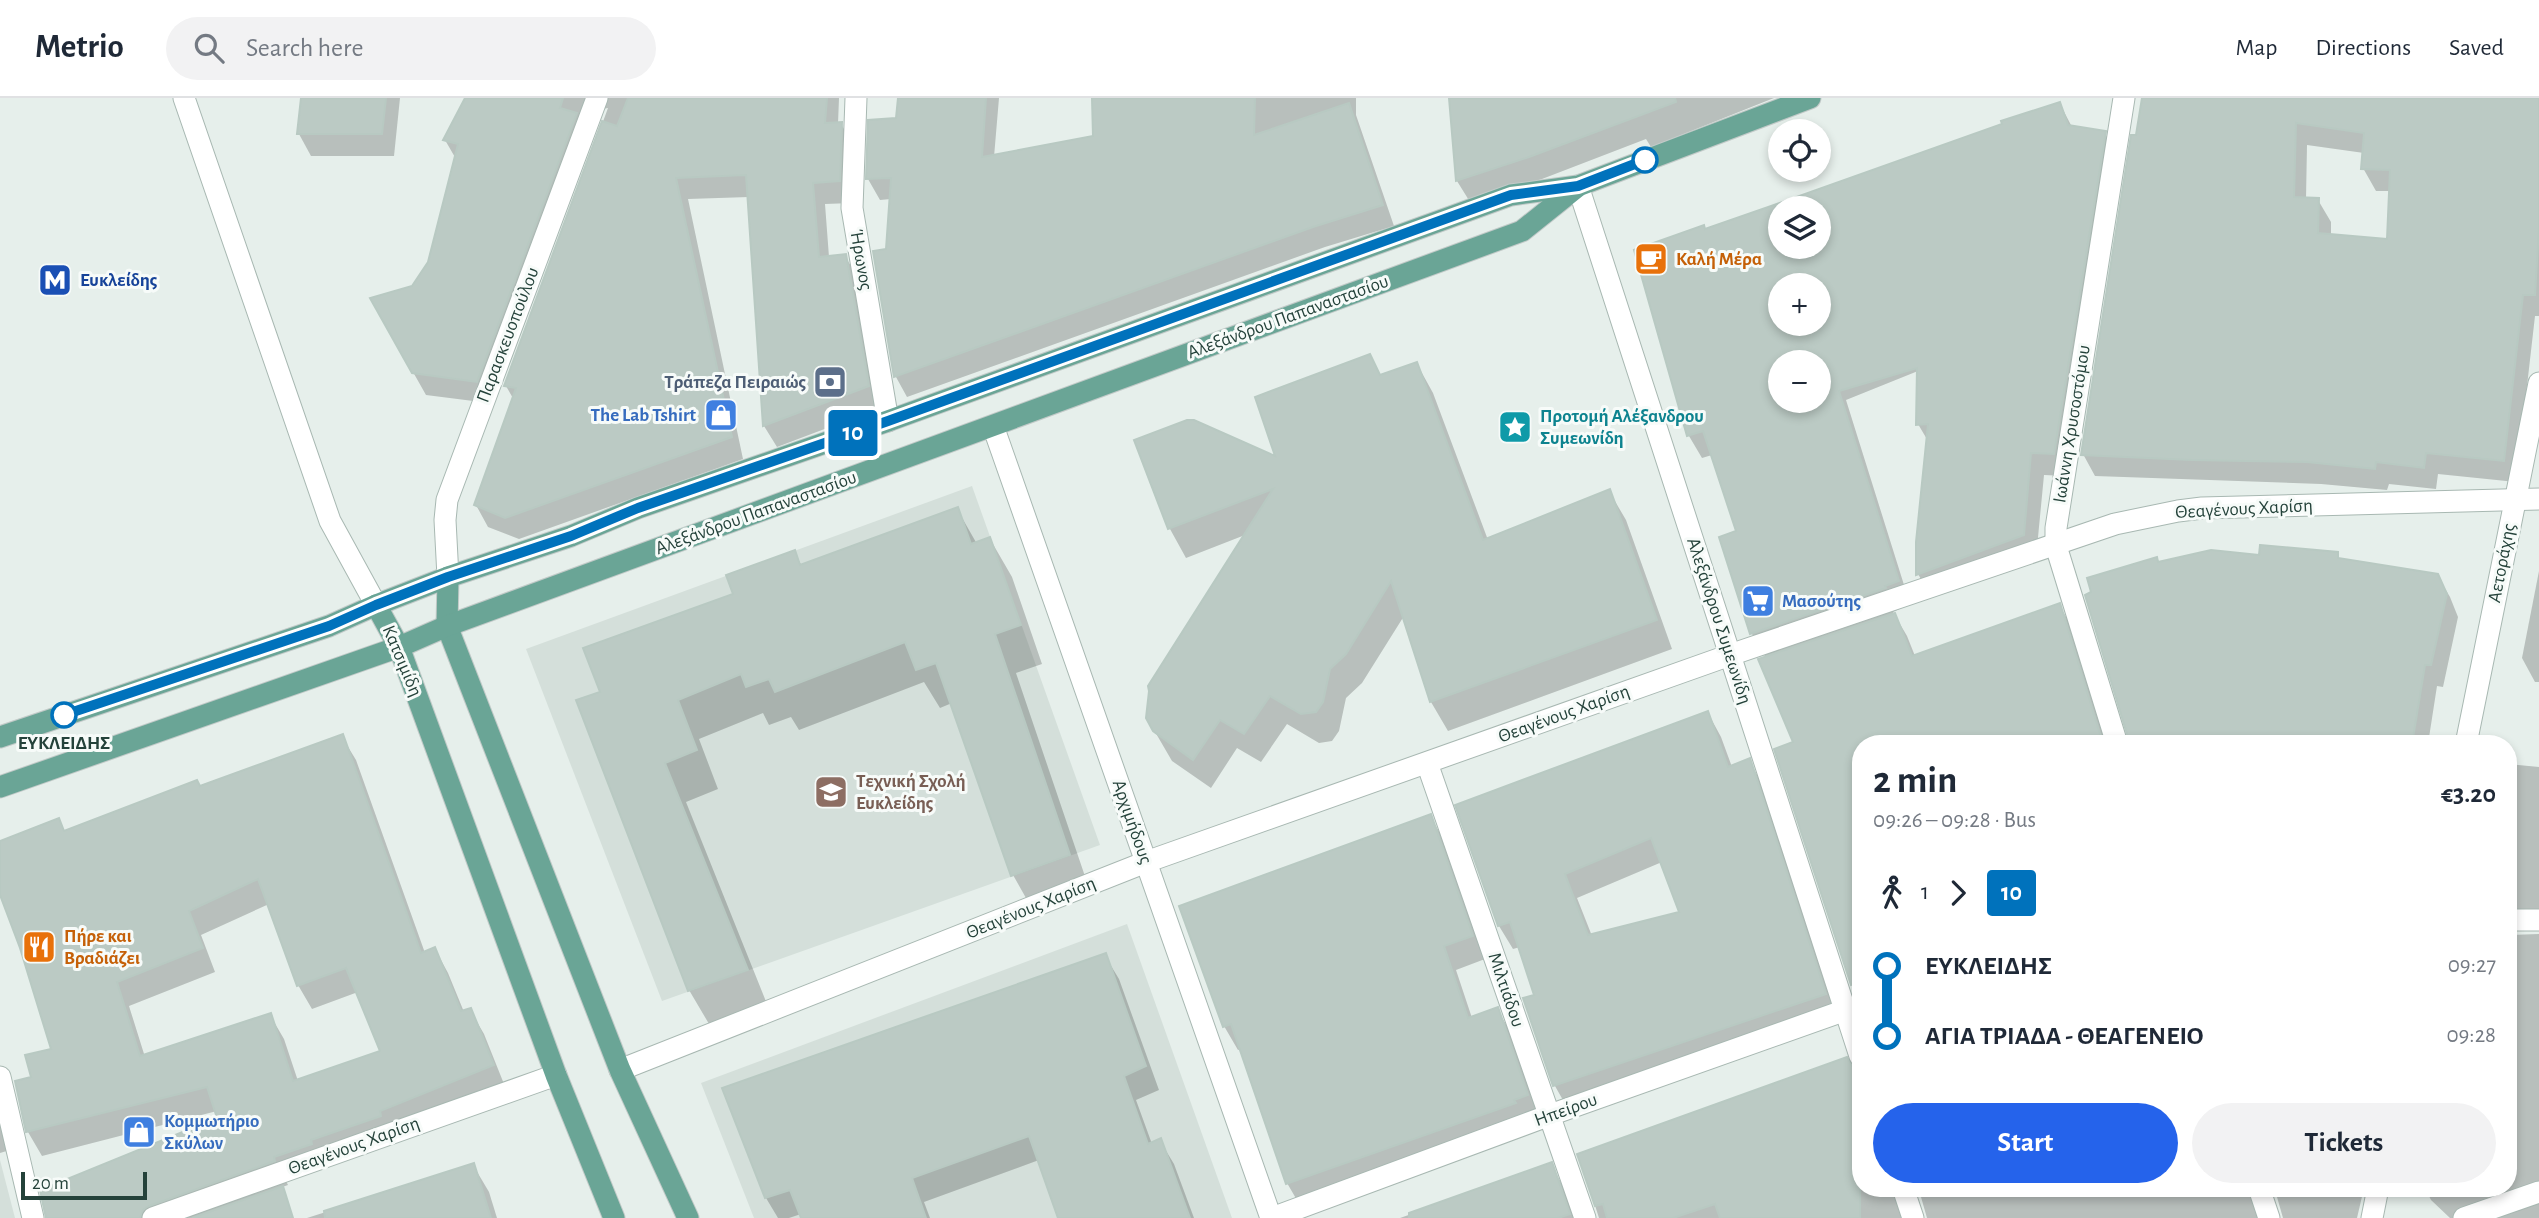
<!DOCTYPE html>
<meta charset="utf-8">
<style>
:root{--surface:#fff;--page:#f2f2f3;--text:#1f2937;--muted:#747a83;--line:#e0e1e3;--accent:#2563eb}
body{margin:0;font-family:"Alegreya Sans",sans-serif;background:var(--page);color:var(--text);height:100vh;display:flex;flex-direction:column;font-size:26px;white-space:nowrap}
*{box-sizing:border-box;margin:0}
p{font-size:23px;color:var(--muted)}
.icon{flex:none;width:38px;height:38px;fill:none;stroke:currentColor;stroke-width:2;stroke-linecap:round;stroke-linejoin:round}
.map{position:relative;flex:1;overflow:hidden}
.side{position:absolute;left:1852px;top:637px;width:665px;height:462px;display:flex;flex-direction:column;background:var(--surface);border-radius:28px;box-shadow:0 4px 10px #0003}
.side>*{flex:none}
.badge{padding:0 14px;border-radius:5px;font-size:24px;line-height:46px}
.tools{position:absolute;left:1768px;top:21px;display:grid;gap:14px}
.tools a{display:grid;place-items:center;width:63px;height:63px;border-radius:50%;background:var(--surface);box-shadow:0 4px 10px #0003;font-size:35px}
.scale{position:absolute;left:21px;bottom:18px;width:126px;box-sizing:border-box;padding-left:7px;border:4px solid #24423a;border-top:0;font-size:19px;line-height:24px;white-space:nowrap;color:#24423a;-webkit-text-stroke:5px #f7fbf9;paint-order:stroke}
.map>.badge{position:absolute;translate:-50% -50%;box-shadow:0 0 0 4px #fff}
.legs{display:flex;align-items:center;gap:10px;height:77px;padding:0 21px;font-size:23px}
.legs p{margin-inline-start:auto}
.overview{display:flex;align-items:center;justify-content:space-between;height:119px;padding:0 21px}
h1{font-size:38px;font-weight:600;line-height:52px}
.action{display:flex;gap:14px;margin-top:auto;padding:14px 21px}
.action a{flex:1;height:80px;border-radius:42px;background:var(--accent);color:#fff;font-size:28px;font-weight:600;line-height:80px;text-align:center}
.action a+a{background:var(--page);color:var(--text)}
ul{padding:0 21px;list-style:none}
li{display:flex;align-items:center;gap:24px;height:70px;font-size:26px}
li i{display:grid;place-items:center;width:10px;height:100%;margin:0 9px;background:currentColor}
li i::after{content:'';width:18px;height:18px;margin:-9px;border:5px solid;border-radius:50%;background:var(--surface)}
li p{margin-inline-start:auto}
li:first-child i{background:linear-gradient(#0000 50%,currentColor 0)}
li:last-child i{background:linear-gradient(currentColor 50%,#0000 0)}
header{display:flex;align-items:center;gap:42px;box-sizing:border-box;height:98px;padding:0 35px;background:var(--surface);border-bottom:2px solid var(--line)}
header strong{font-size:33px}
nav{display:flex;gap:38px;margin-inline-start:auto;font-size:24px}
.search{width:490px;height:63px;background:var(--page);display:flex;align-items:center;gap:18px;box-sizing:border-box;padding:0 24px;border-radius:38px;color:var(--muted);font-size:26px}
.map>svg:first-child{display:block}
.built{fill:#d4dfda}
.shadow{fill:#0003;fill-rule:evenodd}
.building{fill:#bbcac4;stroke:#b8c9c2;stroke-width:2;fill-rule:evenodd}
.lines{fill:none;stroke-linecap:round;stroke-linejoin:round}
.minor-casing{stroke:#a8b8b2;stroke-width:23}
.major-casing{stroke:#c2cac8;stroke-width:23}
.minor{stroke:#fff;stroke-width:21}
.major{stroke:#6aa596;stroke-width:21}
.line-1-casing{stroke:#fff;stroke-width:16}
.line-1{stroke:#0072bc;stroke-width:10}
.stop-1-dot{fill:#fff;stroke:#0072bc;stroke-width:3.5}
.labels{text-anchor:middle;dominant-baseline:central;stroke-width:6;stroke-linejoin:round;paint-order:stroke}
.food-label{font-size:19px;font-weight:bold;fill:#c56008;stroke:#f7fbf9;text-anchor:start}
.street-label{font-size:19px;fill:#24423a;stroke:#f7fbf9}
.transit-label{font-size:19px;font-weight:bold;fill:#164399;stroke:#f7fbf9;text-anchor:start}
.service-label{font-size:19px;font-weight:bold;fill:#4e5e75;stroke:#f7fbf9;text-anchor:end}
.shop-label{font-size:19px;font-weight:bold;fill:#366cbe;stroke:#f7fbf9;text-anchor:start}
.culture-label{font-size:19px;font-weight:bold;fill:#0d838f;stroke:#f7fbf9;text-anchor:start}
.stop-label{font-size:19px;font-weight:bold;fill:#24423a;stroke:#f7fbf9}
.education-label{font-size:19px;font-weight:bold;fill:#785e54;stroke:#f7fbf9;text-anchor:start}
</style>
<header>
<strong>Metrio</strong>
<div class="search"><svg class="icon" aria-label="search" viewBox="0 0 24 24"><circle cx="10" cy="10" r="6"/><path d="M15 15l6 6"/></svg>Search here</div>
<nav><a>Map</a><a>Directions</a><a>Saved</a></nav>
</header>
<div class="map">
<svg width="2539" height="1120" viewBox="0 0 2539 1120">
<rect width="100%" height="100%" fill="#e6efeb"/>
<!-- built -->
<g class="built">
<path d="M972,388L1100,747L662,903L526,551Z"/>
<path d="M1127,826L1232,1120H754L701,985Z"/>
<path d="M0,1062L15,1120H0Z"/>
</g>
<!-- shadow -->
<g class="shadow">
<path d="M302,0H400L394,58H311L299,36Z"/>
<path d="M467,0H839L838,26H841L854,48L852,105L825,106L829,159L845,158L858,180L880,310L777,349L764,328L749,99L688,101L743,361L519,441L488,429L476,407L514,302L506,288L608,10L602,11L489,305L426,297L413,274V189L430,165L456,61L445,42Z"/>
<path d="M899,0H999L994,59L1095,40L1094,0H1356V17L1394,128L1325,149L907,299L896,279L875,154L887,153L891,101L880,102L868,81L870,24L898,22Z"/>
<path d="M1451,0H1774L1651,49L1646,41L1542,81L1470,104L1457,83Z"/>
<path d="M2143,0H2539V218H2535L2516,384L2438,376L2436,391L2389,386L2387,392L2321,386L2095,378L2083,356ZM2307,47L2364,55L2363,70L2376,93H2391L2388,143L2331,138V124L2318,102L2306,101Z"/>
<path d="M2060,6L2072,29L2104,34L2117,57L2067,378L2044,377L2036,460L1931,498L1918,476L1928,343L1918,326V273L1846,302L1910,506L1893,514L1907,538L1915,558L2059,507L2072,529L2108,646H1860V900L1852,887L1776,652L1795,645L1766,560L1752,536L1721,440L1738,435L1712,357L1702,360L1689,338L1636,153L1705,132ZM1780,110H1818V149H1780ZM1780,187H1818V226H1780ZM1780,264H1818V303H1780Z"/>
<path d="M1369,258L1381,279L1417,266L1433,295L1488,442L1609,393L1626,422L1672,551L1448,633L1431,604L1404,518L1362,585L1346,600L1339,633L1332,643L1319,645L1287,626L1261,664L1237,650L1211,690L1172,663L1147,620L1245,437L1186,460L1170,431L1137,343L1277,361Z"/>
<path d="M957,411L977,446L990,441L1012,479L1042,566L1016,575L1091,796L1035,816L1013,777L952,605L940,610L924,584L799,632L791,619L769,627L763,615L699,641L718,691L686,704L769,911L712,931L689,892L602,595L794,455L802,468Z"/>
<path d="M2337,456L2340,462L2437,477L2450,499L2458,519L2443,589L2437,588L2428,646H2131L2159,466Z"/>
<path d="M2539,473V584H2535L2522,560Z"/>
<path d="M1708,615L1721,639L1732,669L1749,662L1762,686L1838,920L1568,1011L1555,988L1525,902L1536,898L1520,849L1513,851L1499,828L1458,708ZM1662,764L1681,815L1592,838L1577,800Z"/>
<path d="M342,639L356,662L425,855L435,851L448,875L464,914L470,912L484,936L506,991L286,1083L288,1087L193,1120H47L220,1021L217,1013L42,1058L28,1034L17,985L33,981L53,952L21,850L0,792V744L58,722L65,735L200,690ZM269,806L298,887L312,911L358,894L382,954L298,983L284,941L270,917L145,959L129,908L215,874L201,837Z"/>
<path d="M2508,666L2539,669V831L2515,832L2510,837L2539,836V1120H2450L2431,1102L2425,1090H2508Z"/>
<path d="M1430,718L1444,742L1485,861L1456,872L1472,920L1497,911L1511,935L1541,1021L1301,1109L1287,1085L1241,951L1238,952L1224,928Z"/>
<path d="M1105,858L1119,881L1159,992L1136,1002L1152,1046L1160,1043L1174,1066L1194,1120H1060L1039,1062L924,1104L930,1120H803L801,1116L789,1120H778L766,1100L724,991Z"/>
<path d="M1851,970L1860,971V1090H2364L2357,1120H2283L2277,1099L2274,1098L2262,1102L2259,1120H1927L1921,1099L1918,1098L1906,1102L1903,1120H1599L1579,1057Z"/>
<path d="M0,1012L10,1052L0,1055Z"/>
<path d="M473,1067L489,1094L497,1120H307Z"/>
<path d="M1551,1067L1563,1088L1575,1120H1400Z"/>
</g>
<!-- building -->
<g class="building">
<path d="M301,0H386L382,36H297Z"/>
<path d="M465,0H563L560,10L577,15L477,284L412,275L370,200L412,188L428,164L458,46L443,42Z"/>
<path d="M628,0H827L825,25L842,24L840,83L813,85L819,159L846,156L869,288L763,328L746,77L676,80L732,339L505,420L474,407L516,290L504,288L602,23L617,28Z"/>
<path d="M898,0H986L982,59L1093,38L1092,0H1255L1254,37L1349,5L1383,107L1313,129L894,279L873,153L886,151L891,80L866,81L868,22L896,20Z"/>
<path d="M1449,0H1675L1676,4L1529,59L1456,83Z"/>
<path d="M2142,0H2539V130L2535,197H2523L2504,363L2426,355L2424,370L2376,364L2375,371L2307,364L2192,362L2081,357L2131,37H2136ZM2296,25L2364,35L2361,71L2390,72L2387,141L2318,135L2319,100L2294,99Z"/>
<path d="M2060,4L2068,27L2106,33L2054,356L2031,355L2024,437L1916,477V444L1928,326L1916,327L1917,270L1839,293L1899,483L1885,488L1886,490L1750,536L1719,439L1736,433L1703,333L1687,338L1634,152L1704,127L1705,131L1774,107L2002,26L2001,23ZM1780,110H1818V149H1780ZM1780,187H1818V226H1780ZM1780,264H1818V303H1780Z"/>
<path d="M1370,256L1380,277L1417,264L1483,442L1610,391L1657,522L1430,604L1391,483L1346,556L1330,571L1323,604L1316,614L1301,616L1270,598L1244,636L1220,622L1193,662L1153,633L1146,620L1149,593L1148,588L1273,391L1168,431L1134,342L1187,322H1194L1275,358L1255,299Z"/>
<path d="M958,409L971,446L990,439L1021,527L995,536L1070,757L1011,778L936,565L916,572L905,544L775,594L769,581L746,589L741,576L678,602L697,652L665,665L748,872L688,893L576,602L600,594L583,550L733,496L726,477L795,452L800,467Z"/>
<path d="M2260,447L2338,454V460L2438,476L2447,496L2431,567H2425L2412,646H2328V641L2234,643V646H2130L2085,497L2091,494L2087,480L2157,459L2158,464L2211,452L2259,457Z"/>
<path d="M2060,505L2103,646H1860V884L1851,887L1774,651L1793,644L1758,561L1895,515L1912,558Z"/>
<path d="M1708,613L1728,669L1750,660L1826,896L1553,988L1523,900L1534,897L1510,824L1498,828L1455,707ZM1651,740L1679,814L1588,837L1565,776Z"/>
<path d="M343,636L421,855L435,849L461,913L471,910L494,967L380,1013L381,1018L311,1042L312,1046L274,1059L275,1063L149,1108L143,1112L140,1120H46L40,1092L217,1020L207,989L26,1034L15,983L31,979L25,957L51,951L20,850L0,797V743L59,720L64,733L197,682L200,688ZM258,781L297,888L346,870L380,953L293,983L271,915L140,958L117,884L203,850L189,813Z"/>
<path d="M1431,716L1473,838L1444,848L1468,920L1498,909L1528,997L1514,1002L1516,1005L1286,1086L1231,926L1223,929L1179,808Z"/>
<path d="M1106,855L1146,968L1124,978L1148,1046L1161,1040L1190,1120H1058L1029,1038L912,1080L926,1120H801L790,1092L765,1100L722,990Z"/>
<path d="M1847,959L1852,968L1860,971V1120H1720L1715,1106L1673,1120H1607L1603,1106L1595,1108L1577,1056Z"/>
<path d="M1552,1064L1570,1116L1558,1120H1409V1115Z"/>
<path d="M474,1065L491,1120H325L324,1113Z"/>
<path d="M283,1088L293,1120H192Z"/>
</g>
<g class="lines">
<defs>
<g id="minor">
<path d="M184,0L330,423L376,507"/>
<path d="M856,0L852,110L888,323"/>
<path d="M1578,88L1860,958"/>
<path d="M993,328L1271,1120"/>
<path d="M448,479L445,422L447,402L597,0"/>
<path d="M2117,646L2056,448V430L2124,0"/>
<path d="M2466,646L2539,285"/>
<path d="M1427,665L1585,1120"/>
<path d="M2508,822H2539"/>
<path d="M620,972L1146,764L1730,557L2115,426L2178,413L2202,410L2539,401"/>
<path d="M0,979L33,1120"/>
<path d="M1903,1090L1913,1120"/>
<path d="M2259,1090L2269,1120"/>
<path d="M153,1120L556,977"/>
<path d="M1272,1120L1550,1017L1860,907"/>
<path d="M2372,1120L2378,1090"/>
<path d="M2464,1120L2539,1094"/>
</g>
<g id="major">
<path d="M448,479L447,528L620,972L688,1120"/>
<path d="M376,507L399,549L556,977L614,1120"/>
<path d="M0,639L329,528L376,507L448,479L571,438L638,410L888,323L1511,97L1578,88L1810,0"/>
<path d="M0,689L399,549L447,528L1522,133L1577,89"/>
</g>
</defs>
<!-- minor casing -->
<use href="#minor" class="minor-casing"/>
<!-- major casing -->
<use href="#major" class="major-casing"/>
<!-- minor -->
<use href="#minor" class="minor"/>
<!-- major -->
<use href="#major" class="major"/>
</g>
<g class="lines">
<defs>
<path id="line-1" d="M64,617L329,528L376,507L448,479L571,438L638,410L888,323L1511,97L1578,88L1645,62"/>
</defs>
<!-- line-1 casing -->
<use href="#line-1" class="line-1-casing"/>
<!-- line-1 -->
<use href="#line-1" class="line-1"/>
</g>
<!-- icons -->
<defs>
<symbol id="cafe-square" viewBox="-11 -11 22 22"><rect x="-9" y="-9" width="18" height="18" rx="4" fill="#e8710a" stroke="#f7fbf9"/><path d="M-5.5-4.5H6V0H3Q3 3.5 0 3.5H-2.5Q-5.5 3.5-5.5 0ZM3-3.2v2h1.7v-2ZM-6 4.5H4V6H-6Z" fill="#fff"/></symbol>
<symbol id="metro-square" viewBox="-11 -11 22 22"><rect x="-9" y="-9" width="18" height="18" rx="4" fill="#1a4fb4" stroke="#f7fbf9"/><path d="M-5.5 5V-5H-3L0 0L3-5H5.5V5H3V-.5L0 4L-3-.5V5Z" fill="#fff"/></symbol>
<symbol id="bank-square" viewBox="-11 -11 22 22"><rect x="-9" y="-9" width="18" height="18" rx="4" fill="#5c6f8a" stroke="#f7fbf9"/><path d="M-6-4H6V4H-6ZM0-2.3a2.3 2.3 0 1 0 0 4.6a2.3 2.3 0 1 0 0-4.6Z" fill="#fff"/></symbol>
<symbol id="shop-square" viewBox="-11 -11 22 22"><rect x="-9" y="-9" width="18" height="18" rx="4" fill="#3f7fe0" stroke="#f7fbf9"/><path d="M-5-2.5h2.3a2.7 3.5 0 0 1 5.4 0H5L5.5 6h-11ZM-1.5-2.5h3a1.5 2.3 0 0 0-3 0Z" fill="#fff"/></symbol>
<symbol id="sight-square" viewBox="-11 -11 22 22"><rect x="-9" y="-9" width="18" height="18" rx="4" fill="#0f9aa8" stroke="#f7fbf9"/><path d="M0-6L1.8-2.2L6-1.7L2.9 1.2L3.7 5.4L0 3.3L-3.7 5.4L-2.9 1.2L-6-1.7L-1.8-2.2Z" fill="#fff"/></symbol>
<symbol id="supermarket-square" viewBox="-11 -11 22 22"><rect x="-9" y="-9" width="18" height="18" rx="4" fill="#3f7fe0" stroke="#f7fbf9"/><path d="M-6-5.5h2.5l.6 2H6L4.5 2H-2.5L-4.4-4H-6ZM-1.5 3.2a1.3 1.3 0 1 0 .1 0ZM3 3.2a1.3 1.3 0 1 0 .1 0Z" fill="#fff"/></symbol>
<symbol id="school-square" viewBox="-11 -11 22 22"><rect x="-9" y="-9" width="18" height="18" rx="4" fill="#8d6e63" stroke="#f7fbf9"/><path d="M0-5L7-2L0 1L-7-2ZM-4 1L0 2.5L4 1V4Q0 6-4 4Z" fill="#fff"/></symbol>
<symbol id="restaurant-square" viewBox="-11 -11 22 22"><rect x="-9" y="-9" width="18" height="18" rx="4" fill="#e8710a" stroke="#f7fbf9"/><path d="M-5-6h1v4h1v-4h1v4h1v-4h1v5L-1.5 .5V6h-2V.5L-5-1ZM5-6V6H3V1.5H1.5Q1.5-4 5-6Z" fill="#fff"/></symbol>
</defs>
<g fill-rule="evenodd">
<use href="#cafe-square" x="1632" y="142" width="38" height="38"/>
<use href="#metro-square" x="36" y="163" width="38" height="38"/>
<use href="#bank-square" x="811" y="265" width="38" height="38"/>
<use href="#shop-square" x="702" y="298" width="38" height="38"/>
<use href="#sight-square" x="1496" y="310" width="38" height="38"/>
<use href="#supermarket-square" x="1739" y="484" width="38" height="38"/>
<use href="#school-square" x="812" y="675" width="38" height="38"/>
<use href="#restaurant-square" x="20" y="830" width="38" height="38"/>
<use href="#shop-square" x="120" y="1015" width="38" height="38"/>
</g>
<!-- markers -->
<g class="stop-1-dot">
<circle cx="1645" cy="62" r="12"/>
<circle cx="64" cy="617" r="12"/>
</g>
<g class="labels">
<!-- food labels -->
<g class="food-label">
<text x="1676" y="161">Καλή Μέρα</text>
<text x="64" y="838">Πήρε και<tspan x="64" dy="22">Βραδιάζει</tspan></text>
</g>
<!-- street labels -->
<g class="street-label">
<text transform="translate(861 162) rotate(80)">Ήρωνος</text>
<text transform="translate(1288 219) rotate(-20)">Αλεξάνδρου Παπαναστασίου</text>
<text transform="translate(508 237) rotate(-69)">Παρασκευοπούλου</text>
<text transform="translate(2072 326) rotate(-81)">Ιωάννη Χρυσοστόμου</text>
<text transform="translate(2244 411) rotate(-3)">Θεαγένους Χαρίση</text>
<text transform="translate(756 415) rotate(-20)">Αλεξάνδρου Παπαναστασίου</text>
<text transform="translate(2502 465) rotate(-79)">Αετοράχης</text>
<text transform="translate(1719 523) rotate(72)">Αλεξάνδρου Συμεωνίδη</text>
<text transform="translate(402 563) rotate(67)">Κατσιμίδη</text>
<text transform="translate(1564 616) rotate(-20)">Θεαγένους Χαρίση</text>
<text transform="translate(1132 724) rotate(71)">Αρχιμήδους</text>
<text transform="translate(1031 810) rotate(-22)">Θεαγένους Χαρίση</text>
<text transform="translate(1506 892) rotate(71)">Μιλτιάδου</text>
<text transform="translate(1566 1012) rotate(-20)">Ηπείρου</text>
<text transform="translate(354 1048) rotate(-20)">Θεαγένους Χαρίση</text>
</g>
<!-- transit labels -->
<g class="transit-label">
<text x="80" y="182">Ευκλείδης</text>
</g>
<!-- service labels -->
<g class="service-label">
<text x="806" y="284">Τράπεζα Πειραιώς</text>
</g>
<!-- shop labels -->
<g class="shop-label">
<text x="696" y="317" text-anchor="end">The Lab Tshirt</text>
<text x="1782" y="503">Μασούτης</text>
<text x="164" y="1023">Κομμωτήριο<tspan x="164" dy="22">Σκύλων</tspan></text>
</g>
<!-- culture labels -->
<g class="culture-label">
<text x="1540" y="318">Προτομή Αλέξανδρου<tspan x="1540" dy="22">Συμεωνίδη</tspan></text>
</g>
<!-- stop labels -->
<g class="stop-label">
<text x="64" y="645">ΕΥΚΛΕΙΔΗΣ</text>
</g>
<!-- education labels -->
<g class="education-label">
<text x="856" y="683">Τεχνική Σχολή<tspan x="856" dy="22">Ευκλείδης</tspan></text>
</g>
</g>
</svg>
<div class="tools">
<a><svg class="icon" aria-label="locate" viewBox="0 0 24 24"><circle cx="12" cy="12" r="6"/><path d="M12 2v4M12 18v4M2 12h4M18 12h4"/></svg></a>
<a><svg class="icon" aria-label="layers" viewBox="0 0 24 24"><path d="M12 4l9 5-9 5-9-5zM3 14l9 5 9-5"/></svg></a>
<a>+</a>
<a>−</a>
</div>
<div class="scale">20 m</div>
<b class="badge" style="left:853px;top:335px;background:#0072bc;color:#fff">10</b>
<section class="side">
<div class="overview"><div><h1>2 min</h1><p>09:26 – 09:28 · Bus</p></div><b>€3.20</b></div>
<div class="legs"><svg class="icon" aria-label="walk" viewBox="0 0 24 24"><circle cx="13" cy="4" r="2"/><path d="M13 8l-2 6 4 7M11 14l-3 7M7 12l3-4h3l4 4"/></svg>1<svg class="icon" aria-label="forward" viewBox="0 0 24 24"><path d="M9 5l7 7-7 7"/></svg><b class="badge" style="background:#0072bc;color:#fff">10</b></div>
<ul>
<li><i style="color:#0072bc"></i><b>ΕΥΚΛΕΙΔΗΣ</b><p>09:27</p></li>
<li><i style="color:#0072bc"></i><b>ΑΓΙΑ ΤΡΙΑΔΑ - ΘΕΑΓΕΝΕΙΟ</b><p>09:28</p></li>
</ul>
<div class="action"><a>Start</a><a>Tickets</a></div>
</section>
</div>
